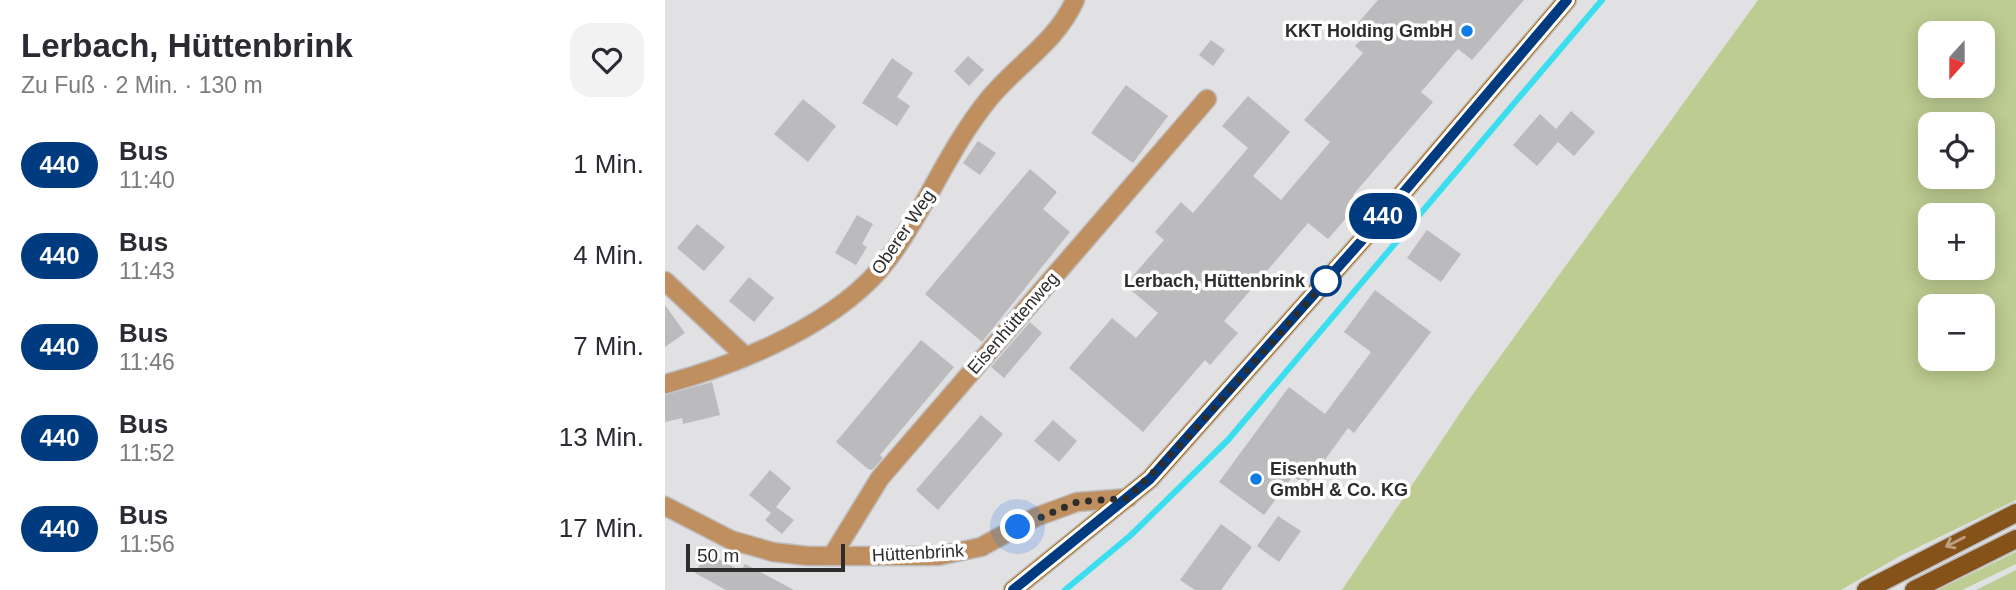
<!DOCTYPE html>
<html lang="de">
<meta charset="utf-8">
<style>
:root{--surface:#fff;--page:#f2f2f3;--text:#2b2b33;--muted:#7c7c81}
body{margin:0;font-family:Helvetica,sans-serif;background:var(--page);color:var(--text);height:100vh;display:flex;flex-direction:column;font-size:26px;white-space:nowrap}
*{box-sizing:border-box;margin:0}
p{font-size:23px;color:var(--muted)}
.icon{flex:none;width:38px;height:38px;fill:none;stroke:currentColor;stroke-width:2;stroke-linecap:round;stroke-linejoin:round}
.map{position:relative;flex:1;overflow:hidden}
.details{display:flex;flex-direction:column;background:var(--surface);width:665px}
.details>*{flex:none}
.badge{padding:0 14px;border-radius:23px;font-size:24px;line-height:46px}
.needle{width:46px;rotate:201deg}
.fabs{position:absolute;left:1253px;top:21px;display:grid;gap:14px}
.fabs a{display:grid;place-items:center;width:77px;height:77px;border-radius:14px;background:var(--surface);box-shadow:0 4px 18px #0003;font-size:35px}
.scale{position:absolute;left:21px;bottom:18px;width:159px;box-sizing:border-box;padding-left:7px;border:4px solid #2e2d2e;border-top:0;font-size:19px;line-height:24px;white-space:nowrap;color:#2e2d2e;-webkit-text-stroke:5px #fff;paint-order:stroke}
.you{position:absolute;width:35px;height:35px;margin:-18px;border:5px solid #fff;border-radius:50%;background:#1a73e8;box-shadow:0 0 0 10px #1a73e833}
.map>.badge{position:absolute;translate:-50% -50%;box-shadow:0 0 0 4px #fff}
.round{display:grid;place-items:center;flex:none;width:74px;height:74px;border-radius:21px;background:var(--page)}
.overview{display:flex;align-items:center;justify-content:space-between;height:119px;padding:0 21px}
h1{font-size:33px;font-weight:800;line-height:52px}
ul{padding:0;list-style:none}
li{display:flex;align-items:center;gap:21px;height:91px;padding:0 21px}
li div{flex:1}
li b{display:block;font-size:26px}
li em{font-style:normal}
li .badge{min-width:77px;font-weight:700;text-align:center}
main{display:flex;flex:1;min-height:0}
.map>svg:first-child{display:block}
.green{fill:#bdcc91;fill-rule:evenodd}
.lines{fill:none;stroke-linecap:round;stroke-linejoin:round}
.stream{stroke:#3bdeee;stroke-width:6}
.building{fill:#bbbabc}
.street-casing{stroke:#bdbcbe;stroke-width:21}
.secondary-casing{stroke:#bdbcbe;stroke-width:21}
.primary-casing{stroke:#bdbcbe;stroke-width:21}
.street{stroke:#bf8f60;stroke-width:18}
.secondary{stroke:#ab6500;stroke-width:18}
.primary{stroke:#855319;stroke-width:18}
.oneway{stroke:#bca080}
.line-casing{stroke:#fff;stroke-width:16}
.line{stroke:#003b80;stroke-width:10}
.walk{stroke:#2e2d2e;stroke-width:7;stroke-dasharray:0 12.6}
.poi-dot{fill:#0e7ce3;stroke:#fff;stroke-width:2.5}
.stop-dot{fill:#fff;stroke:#003b80;stroke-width:3.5}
.labels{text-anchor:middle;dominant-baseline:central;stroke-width:7;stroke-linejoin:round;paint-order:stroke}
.poi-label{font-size:18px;font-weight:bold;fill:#2e2d2e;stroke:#fff;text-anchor:end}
.street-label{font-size:18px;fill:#2e2d2e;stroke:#fff}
.stop-label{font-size:18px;font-weight:bold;fill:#2e2d2e;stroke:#fff;text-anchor:end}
</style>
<main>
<section class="details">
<div class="overview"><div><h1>Lerbach, Hüttenbrink</h1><p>Zu Fuß · 2 Min. · 130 m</p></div><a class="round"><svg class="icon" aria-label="heart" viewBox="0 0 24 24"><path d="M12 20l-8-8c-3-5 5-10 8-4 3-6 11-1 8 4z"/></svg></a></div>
<ul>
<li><span class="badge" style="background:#003b80;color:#fff">440</span><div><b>Bus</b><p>11:40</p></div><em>1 Min.</em></li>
<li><span class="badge" style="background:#003b80;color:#fff">440</span><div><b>Bus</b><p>11:43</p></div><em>4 Min.</em></li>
<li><span class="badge" style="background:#003b80;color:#fff">440</span><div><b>Bus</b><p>11:46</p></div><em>7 Min.</em></li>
<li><span class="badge" style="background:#003b80;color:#fff">440</span><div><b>Bus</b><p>11:52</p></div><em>13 Min.</em></li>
<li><span class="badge" style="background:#003b80;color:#fff">440</span><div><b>Bus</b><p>11:56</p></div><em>17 Min.</em></li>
</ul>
</section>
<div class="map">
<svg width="1351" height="590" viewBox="0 0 1351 590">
<rect width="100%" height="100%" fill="#e1e0e2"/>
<!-- green -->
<g class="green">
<path d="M1093,0H1351V500L1235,556L1176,590H677L803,401ZM1265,33H1318V86H1265ZM1265,124H1318V177H1265ZM1265,215H1318V268H1265ZM1265,306H1318V359H1265Z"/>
<path d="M1351,552V564L1297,590H1273Z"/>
<path d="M1351,570V590H1311Z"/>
</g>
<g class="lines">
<!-- stream -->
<path class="stream" d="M400,590L466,535L563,440L937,0"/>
</g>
<!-- building -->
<g class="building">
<path d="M713,0H859L807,60L793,49L756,92L768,102L688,195L696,201L663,239L643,223L559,321L573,333L545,365L540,360L478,432L404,368L447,318L471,338L493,313L460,285L499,240L490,232L516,202L528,213L583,148L557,126L583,96L625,132L588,176L616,200L665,142L639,120L698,53L690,46L696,40L686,31Z"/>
<path d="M546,40L560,50L548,66L534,55Z"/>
<path d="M303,56L319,70L304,86L289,71Z"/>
<path d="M227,58L248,73L232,97L245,106L232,126L197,103Z"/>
<path d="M461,85L503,116L468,163L426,133Z"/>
<path d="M138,99L171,126L143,162L109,134Z"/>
<path d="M906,111L930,132L909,156L893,142L872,166L848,145L875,114L891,129Z"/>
<path d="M313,141L331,153L315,175L298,163Z"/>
<path d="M365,169L392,192L378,209L405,232L317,342L260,294Z"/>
<path d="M192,215L208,224L197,244L202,247L191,265L170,253Z"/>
<path d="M32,224L60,247L39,271L12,248Z"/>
<path d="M762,230L796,254L776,282L742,258Z"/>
<path d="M84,277L109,298L89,322L64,301Z"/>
<path d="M710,290L766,332L689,433L683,428L641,486L628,476L599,515L554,482L624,387L660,414L706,352L679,332Z"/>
<path d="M0,305L20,333L0,347Z"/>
<path d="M365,322L377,333L339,378L326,367Z"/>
<path d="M256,340L289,367L215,455L218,458L207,470L203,469L171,442Z"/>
<path d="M47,382L55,415L18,424L17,418L0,422V395Z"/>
<path d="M316,415L338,434L273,510L251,490Z"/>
<path d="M388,420L412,441L394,462L369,441Z"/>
<path d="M105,470L126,488L111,507L129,520L117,534L100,520L106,513L84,495Z"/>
<path d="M613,516L636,531L614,562L592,546Z"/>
<path d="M556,524L587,547L556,590H530L515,580Z"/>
<path d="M42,553L76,571L80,564L129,590H61L30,573Z"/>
</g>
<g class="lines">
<defs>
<g id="street">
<path d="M0,281L80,356"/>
<path d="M0,384C75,364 177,322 224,258C261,208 284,148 323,100C351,65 391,43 410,0"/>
<path d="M0,506L66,540L108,552L143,556H273L316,547L371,517L412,502L463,498"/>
<path d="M167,556L215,478L542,99"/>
</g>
<path id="secondary" d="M348,590L485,479L715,220L902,0"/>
<g id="primary">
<path d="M1201,590L1351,513"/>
<path d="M1249,590L1351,539"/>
</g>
</defs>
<!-- street casing -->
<use href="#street" class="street-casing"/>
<!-- secondary casing -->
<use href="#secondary" class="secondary-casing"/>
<!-- primary casing -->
<use href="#primary" class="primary-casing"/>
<!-- street -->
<use href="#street" class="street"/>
<!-- secondary -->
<use href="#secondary" class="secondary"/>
<!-- primary -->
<use href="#primary" class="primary"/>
</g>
<!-- one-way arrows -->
<defs><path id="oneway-shaft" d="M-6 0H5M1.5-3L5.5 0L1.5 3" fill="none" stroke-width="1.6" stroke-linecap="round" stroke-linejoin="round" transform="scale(1.75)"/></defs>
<use class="oneway" href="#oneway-shaft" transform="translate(1290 542) rotate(153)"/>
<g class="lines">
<defs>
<path id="line" d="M348,590L485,479L715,220L902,0"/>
</defs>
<!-- line casing -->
<use href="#line" class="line-casing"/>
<!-- line -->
<use href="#line" class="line"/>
<!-- walk -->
<path class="walk" d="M353,527L412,502L463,498L528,432L661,281"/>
</g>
<!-- markers -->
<g class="poi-dot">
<circle cx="802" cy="31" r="7"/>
<circle cx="591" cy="479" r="7"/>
</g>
<circle class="stop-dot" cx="661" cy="281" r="14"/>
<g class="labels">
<!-- poi labels -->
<g class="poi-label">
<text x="788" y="31">KKT Holding GmbH</text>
<text x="605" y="469" text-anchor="start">Eisenhuth<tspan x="605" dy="21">GmbH &amp; Co. KG</tspan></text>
</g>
<!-- street labels -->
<g class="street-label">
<text transform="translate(238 232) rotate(-56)">Oberer Weg</text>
<text transform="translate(348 323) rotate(-49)">Eisenhüttenweg</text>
<text transform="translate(253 553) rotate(-3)">Hüttenbrink</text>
</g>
<!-- stop labels -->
<g class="stop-label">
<text x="640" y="281">Lerbach, Hüttenbrink</text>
</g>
</g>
</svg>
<div class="fabs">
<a><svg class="needle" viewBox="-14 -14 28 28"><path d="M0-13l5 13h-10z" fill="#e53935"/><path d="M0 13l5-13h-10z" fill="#7c7c81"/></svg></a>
<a><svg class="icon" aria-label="locate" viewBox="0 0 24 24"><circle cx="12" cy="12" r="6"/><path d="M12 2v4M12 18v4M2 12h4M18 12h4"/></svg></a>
<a>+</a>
<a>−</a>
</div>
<div class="scale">50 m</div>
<div class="you" style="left:353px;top:527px"></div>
<b class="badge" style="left:718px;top:216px;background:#003b80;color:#fff">440</b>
</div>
</main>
